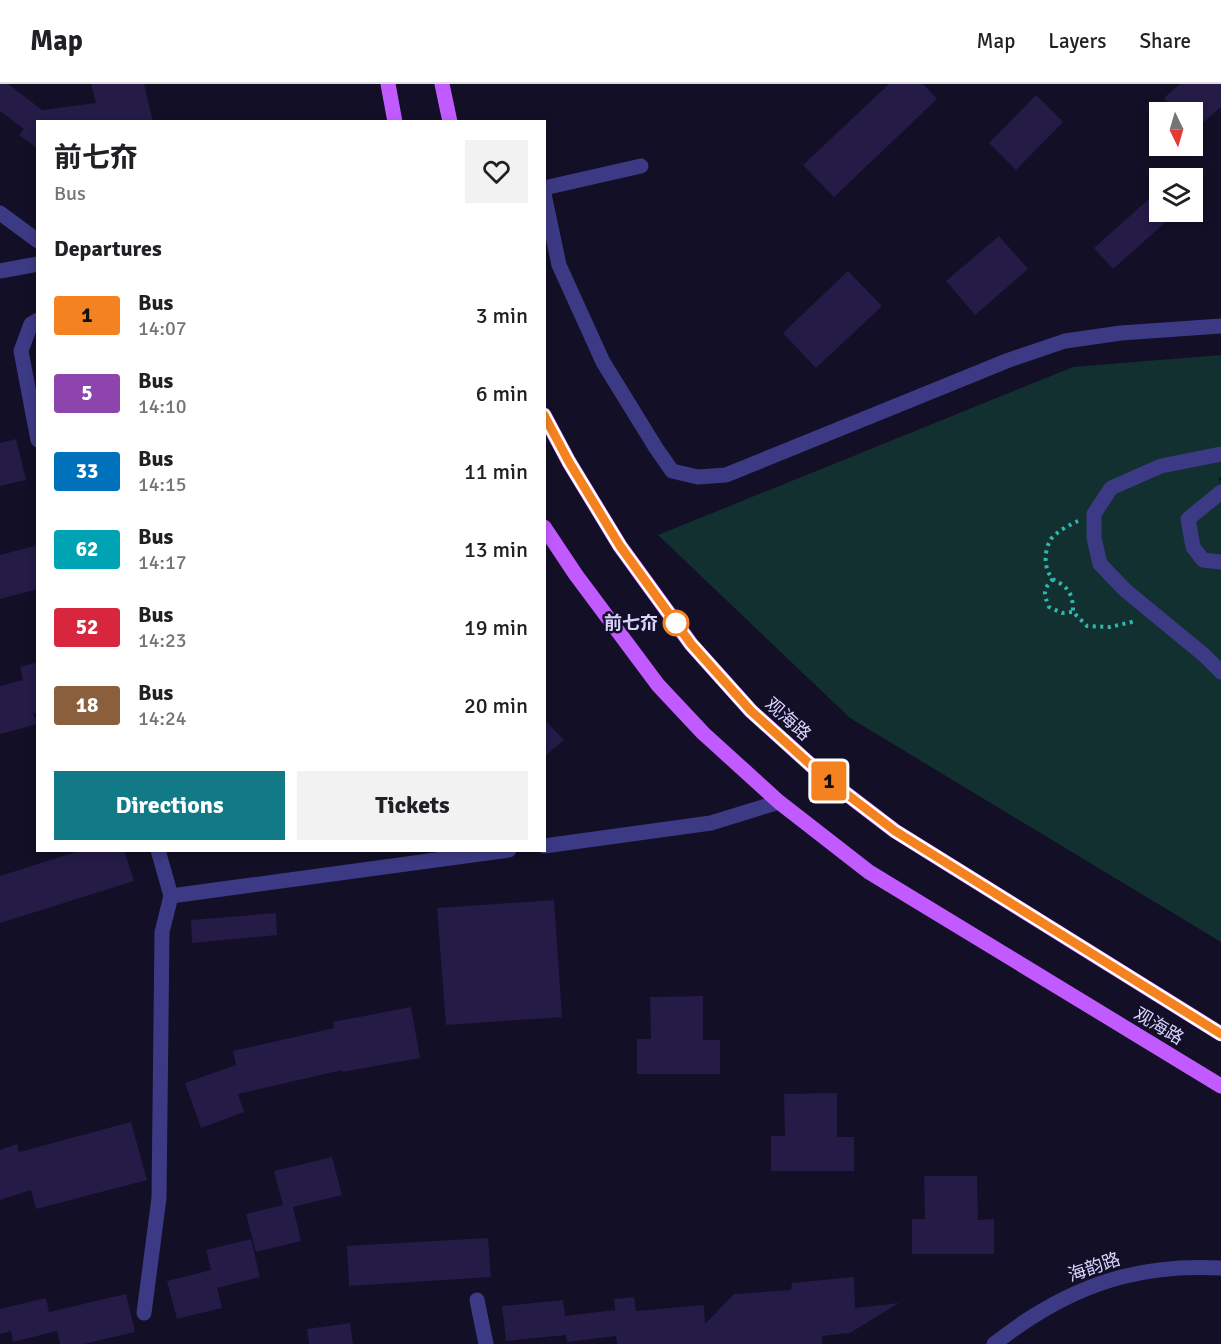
<!DOCTYPE html>
<meta charset="utf-8">
<style>
:root{--surface:#fff;--page:#f2f2f2;--text:#202124;--muted:#757577;--line:#e0e0e0;--accent:#127987}
body{margin:0;font-family:Signika,"Noto Sans SC",sans-serif;background:var(--page);color:var(--text);height:100vh;display:flex;flex-direction:column;font-size:22px;white-space:nowrap}
*{box-sizing:border-box;margin:0}
p{font-size:20px;color:var(--muted)}
.icon{flex:none;width:33px;height:33px;fill:none;stroke:currentColor;stroke-width:2;stroke-linecap:round;stroke-linejoin:round}
.map{position:relative;flex:1;overflow:hidden}
.side{position:absolute;left:36px;top:36px;width:510px;height:732px;display:flex;flex-direction:column;background:var(--surface);border-radius:0px;box-shadow:0 3px 9px #0003}
.side>*{flex:none}
.badge{padding:0 12px;border-radius:4px;font-size:21px;line-height:39px}
.needle{width:39px;rotate:175deg}
.controls{position:absolute;left:1149px;top:18px;display:grid;gap:12px}
.controls a{display:grid;place-items:center;width:54px;height:54px;border-radius:0px;background:var(--surface);box-shadow:0 3px 9px #0003;font-size:30px}
.map>.badge{position:absolute;translate:-50% -50%;box-shadow:0 0 0 3px #fff}
h2{padding:0 18px;font-size:22px;line-height:54px}
.round{display:grid;place-items:center;flex:none;width:63px;height:63px;border-radius:0px;background:var(--page)}
.headline{display:flex;align-items:center;justify-content:space-between;height:102px;padding:0 18px}
h1{font-size:28px;font-weight:700;line-height:45px}
.cta{display:flex;gap:12px;margin-top:auto;padding:12px 18px}
.cta a{flex:1;height:69px;border-radius:0px;background:var(--accent);color:#fff;font-size:24px;font-weight:700;line-height:69px;text-align:center}
.cta a+a{background:var(--page);color:var(--text)}
ul{padding:0;list-style:none}
li{display:flex;align-items:center;gap:18px;height:78px;padding:0 18px}
li div{flex:1}
li b{display:block;font-size:22px}
li em{font-style:normal}
li .badge{min-width:66px;font-weight:700;text-align:center}
header{display:flex;align-items:center;gap:36px;box-sizing:border-box;height:84px;padding:0 30px;background:var(--surface);border-bottom:2px solid var(--line)}
header strong{font-size:28px}
nav{display:flex;gap:33px;margin-inline-start:auto;font-size:21px}
.map>svg:first-child{display:block}
.green{fill:#12302f}
.building{fill:#241b47}
.lines{fill:none;stroke-linecap:round;stroke-linejoin:round}
.path{stroke:#2fb8b0;stroke-width:4;stroke-dasharray:3 4.5;stroke-linecap:butt}
.minor{stroke:#3d3a85;stroke-width:15}
.major{stroke:#c25bff;stroke-width:15}
.line-casing{stroke:#fff;stroke-width:14}
.line{stroke:#f58220;stroke-width:9}
.stop-dot{fill:#fff;stroke:#f58220;stroke-width:3}
.labels{text-anchor:middle;dominant-baseline:central;stroke-width:5;stroke-linejoin:round;paint-order:stroke}
.stop-label{font-size:18px;font-weight:bold;fill:#d9d4ff;stroke:#130f26;text-anchor:end}
.street-label{font-size:18px;fill:#d9d4ff;stroke:#130f26}
</style>
<header>
<strong>Map</strong>
<nav><a>Map</a><a>Layers</a><a>Share</a></nav>
</header>
<div class="map">
<svg width="1221" height="1260" viewBox="0 0 1221 1260">
<rect width="100%" height="100%" fill="#130f26"/>
<!-- green -->
<path class="green" d="M1221,271V393L1218,395L1221,397V858L850,634L658,451L1073,283Z"/>
<!-- building -->
<g class="building">
<path d="M0,0H8L42,26L96,19L91,0H144L153,38H38V65L19,51L24,45L0,27Z"/>
<path d="M889,0H923L937,15L834,113L803,81Z"/>
<path d="M1180,0H1221V23L1192,48V28H1177L1164,14Z"/>
<path d="M1036,11L1063,38L1016,86L989,59Z"/>
<path d="M1160,105V128H1177L1113,185L1094,164Z"/>
<path d="M999,152L1028,185L975,231L946,197Z"/>
<path d="M848,187L882,222L816,284L783,249Z"/>
<path d="M16,355L26,396L0,402V359Z"/>
<path d="M38,461V505L0,515V471Z"/>
<path d="M38,578V629H33L37,640L0,650V602L23,596L20,583Z"/>
<path d="M544,635L564,656L544,673Z"/>
<path d="M82,766H124L134,797L0,839V792Z"/>
<path d="M554,816L562,933L446,941L437,824Z"/>
<path d="M276,829L277,851L192,859L191,836Z"/>
<path d="M703,912V956H720V990H637V955H651L650,913Z"/>
<path d="M411,923L420,974L342,988V986L238,1010L244,1028L201,1044L185,999L236,981L233,967L334,944L333,938Z"/>
<path d="M837,1009V1053H854V1087H771V1052H785L784,1010Z"/>
<path d="M131,1038L147,1096L36,1125L31,1106L0,1116V1066L17,1060L19,1068Z"/>
<path d="M332,1073L342,1111L293,1123L301,1157L256,1168L246,1130L283,1121L274,1087Z"/>
<path d="M924,1092H977L978,1136L994,1135V1170H912V1135H925Z"/>
<path d="M488,1154L491,1193L349,1202L347,1162Z"/>
<path d="M251,1155L260,1193L217,1204L222,1224L177,1235L167,1197L211,1186L206,1166Z"/>
<path d="M854,1193L855,1224L899,1219L850,1249L822,1252V1260H617L616,1252L567,1258L566,1251L506,1257L502,1222L563,1216L565,1232L615,1226L614,1215L634,1213L636,1227L704,1221L705,1240L734,1210L791,1206L792,1199Z"/>
<path d="M126,1210L135,1248L84,1260H60L57,1247L13,1258L11,1247L0,1250V1225L46,1214L49,1228Z"/>
<path d="M350,1239L353,1260H309L307,1245Z"/>
</g>
<g class="lines">
<!-- path -->
<g class="path">
<path d="M1078,437C1071,440 1056,448 1051,455C1044,466 1043,485 1053,495C1056,498 1061,499 1064,502C1072,509 1073,518 1073,528L1087,542L1110,543L1136,537"/>
<path d="M1053,495C1042,506 1044,510 1049,523L1062,529L1073,528"/>
</g>
<!-- minor -->
<g class="minor">
<path d="M544,104L641,82"/>
<path d="M544,110L559,181L603,278L656,364L672,387L698,393L726,391L1009,276L1065,257L1121,249L1221,242"/>
<path d="M0,129L38,157"/>
<path d="M0,187L38,180"/>
<path d="M38,236L31,240L21,267L38,356"/>
<path d="M1221,370L1161,382L1111,404L1094,430V454L1100,480L1125,506L1204,571L1221,588"/>
<path d="M1221,408L1188,435L1193,463L1203,476L1221,478"/>
<path d="M544,762L711,739L779,718"/>
<path d="M158,766L171,812"/>
<path d="M477,1216L486,1260"/>
<path d="M144,1229L159,1114L162,848L171,812L509,766"/>
<path d="M994,1260C1006,1251 1019,1241 1032,1233C1092,1195 1150,1180 1221,1184"/>
</g>
<!-- major -->
<g class="major">
<path d="M388,0L395,38"/>
<path d="M442,0L450,38"/>
<path d="M544,331L569,378L620,462L691,560L751,627L823,692L895,747L1221,950"/>
<path d="M544,443L576,491L658,601L703,649L779,718L869,788L1221,1002"/>
</g>
</g>
<g class="lines">
<defs>
<path id="line" d="M544,331L569,378L620,462L691,560L751,627L823,692L895,747L1221,950"/>
</defs>
<!-- line casing -->
<use href="#line" class="line-casing"/>
<!-- line -->
<use href="#line" class="line"/>
</g>
<!-- markers -->
<circle class="stop-dot" cx="676" cy="539" r="12"/>
<g class="labels">
<!-- stop labels -->
<g class="stop-label">
<text x="658" y="539">前七夼</text>
</g>
<!-- street labels -->
<g class="street-label">
<text transform="translate(788 635) rotate(42)">观海路</text>
<text transform="translate(1159 942) rotate(31)">观海路</text>
<text transform="translate(1094 1183) rotate(-19)">海韵路</text>
</g>
</g>
</svg>
<div class="controls">
<a><svg class="needle" viewBox="-14 -14 28 28"><path d="M0-13l5 13h-10z" fill="#e53935"/><path d="M0 13l5-13h-10z" fill="#757577"/></svg></a>
<a><svg class="icon" aria-label="layers" viewBox="0 0 24 24"><path d="M12 4l9 5-9 5-9-5zM3 14l9 5 9-5"/></svg></a>
</div>
<b class="badge" style="left:829px;top:697px;background:#f58220;color:#111">1</b>
<section class="side">
<div class="headline"><div><h1>前七夼</h1><p>Bus</p></div><a class="round"><svg class="icon" aria-label="heart" viewBox="0 0 24 24"><path d="M12 20l-8-8c-3-5 5-10 8-4 3-6 11-1 8 4z"/></svg></a></div>
<h2>Departures</h2>
<ul>
<li><span class="badge" style="background:#f58220;color:#111">1</span><div><b>Bus</b><p>14:07</p></div><em>3 min</em></li>
<li><span class="badge" style="background:#8e44ad;color:#fff">5</span><div><b>Bus</b><p>14:10</p></div><em>6 min</em></li>
<li><span class="badge" style="background:#0072bc;color:#fff">33</span><div><b>Bus</b><p>14:15</p></div><em>11 min</em></li>
<li><span class="badge" style="background:#00a3b4;color:#fff">62</span><div><b>Bus</b><p>14:17</p></div><em>13 min</em></li>
<li><span class="badge" style="background:#d7263d;color:#fff">52</span><div><b>Bus</b><p>14:23</p></div><em>19 min</em></li>
<li><span class="badge" style="background:#8b5e3c;color:#fff">18</span><div><b>Bus</b><p>14:24</p></div><em>20 min</em></li>
</ul>
<div class="cta"><a>Directions</a><a>Tickets</a></div>
</section>
</div>
